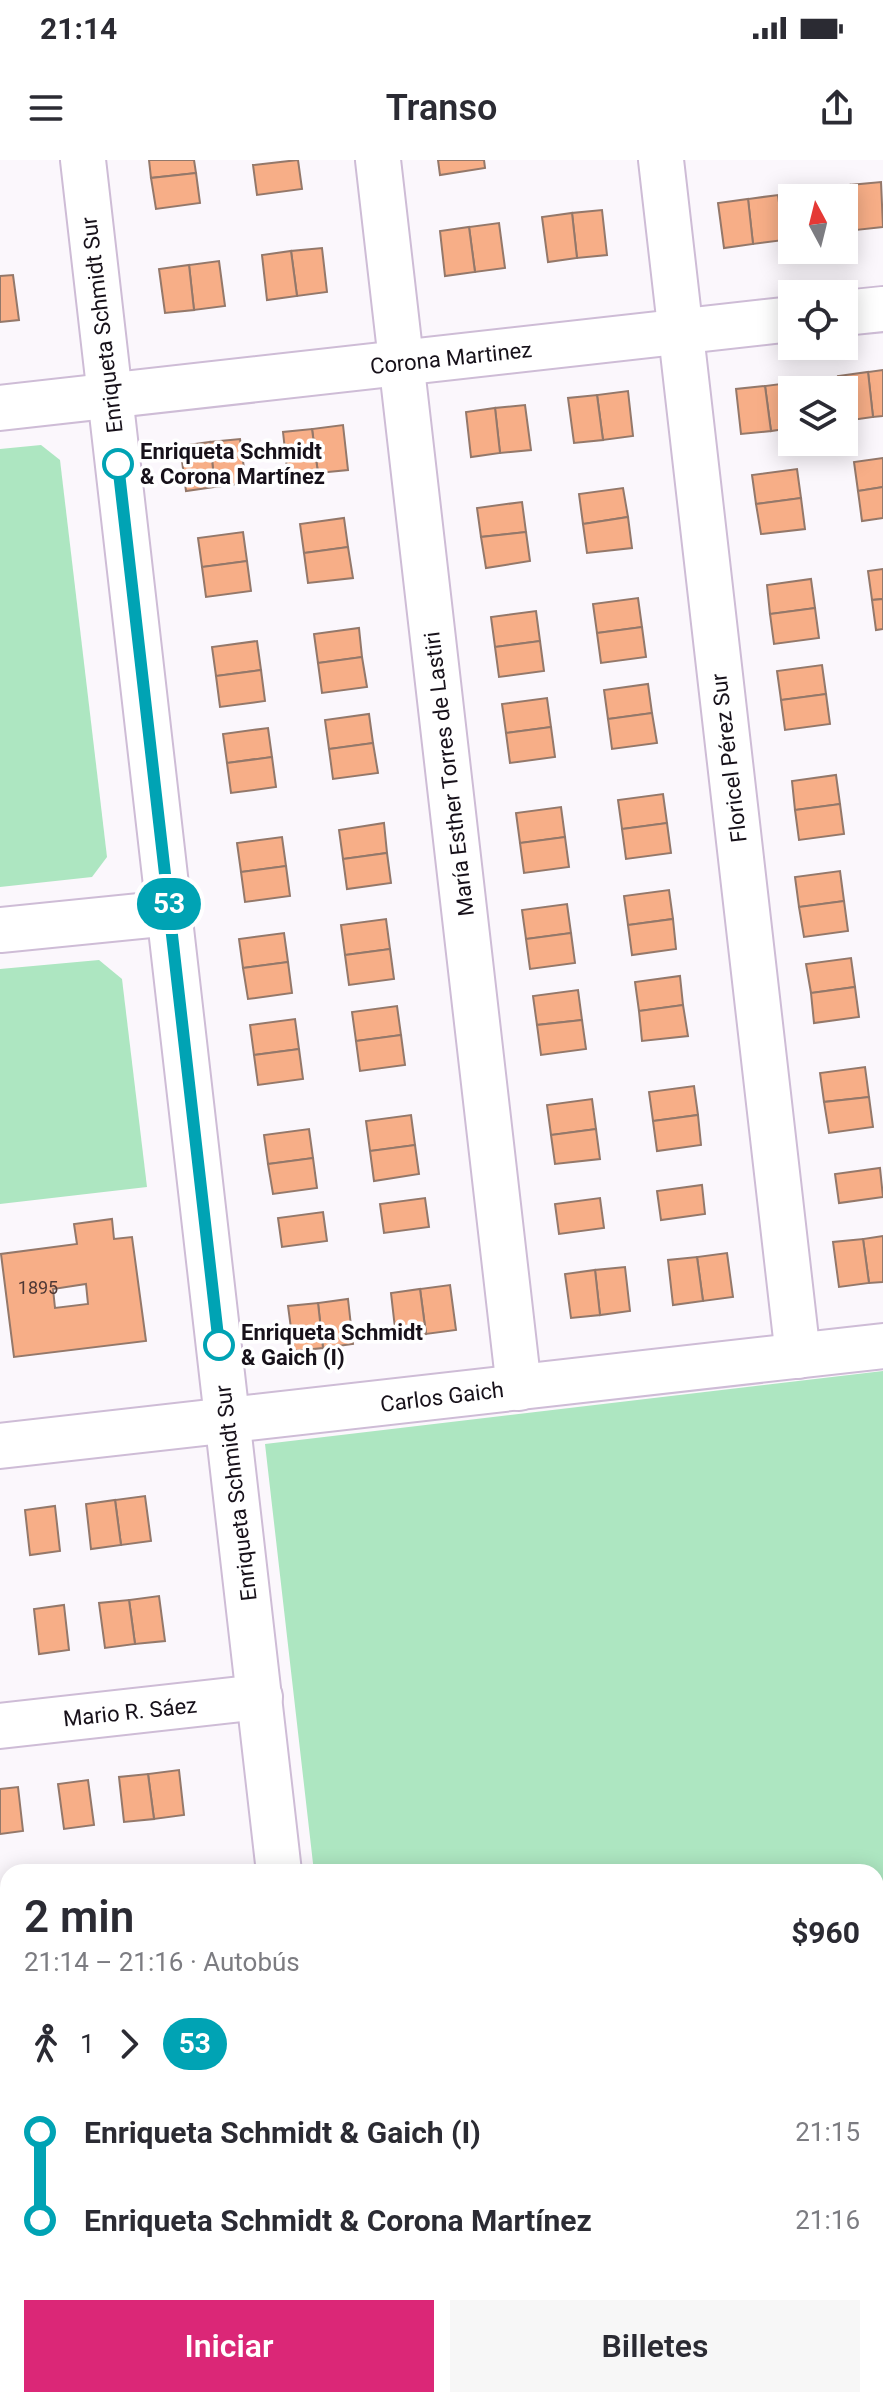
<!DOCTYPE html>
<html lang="es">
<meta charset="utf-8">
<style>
:root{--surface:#fff;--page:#f7f7f7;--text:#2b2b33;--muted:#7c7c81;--accent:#db2777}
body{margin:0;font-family:Roboto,sans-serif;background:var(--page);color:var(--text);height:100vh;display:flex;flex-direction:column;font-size:30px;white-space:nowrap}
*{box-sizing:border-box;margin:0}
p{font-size:26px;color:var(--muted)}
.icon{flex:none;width:44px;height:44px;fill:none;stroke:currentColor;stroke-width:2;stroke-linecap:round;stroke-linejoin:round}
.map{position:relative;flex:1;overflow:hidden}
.details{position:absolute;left:0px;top:1704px;width:884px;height:544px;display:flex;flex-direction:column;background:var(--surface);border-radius:24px 24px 0 0;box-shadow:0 4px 20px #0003}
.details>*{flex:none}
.badge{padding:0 16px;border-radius:26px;font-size:28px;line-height:52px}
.needle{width:52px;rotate:353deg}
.tools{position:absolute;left:778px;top:24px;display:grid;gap:16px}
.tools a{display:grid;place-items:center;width:80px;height:80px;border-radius:0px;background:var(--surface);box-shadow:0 4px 20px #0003;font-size:40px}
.map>.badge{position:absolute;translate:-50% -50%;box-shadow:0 0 0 4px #fff}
.legs{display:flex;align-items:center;gap:12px;height:88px;padding:0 24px;font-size:26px}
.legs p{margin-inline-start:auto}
.head{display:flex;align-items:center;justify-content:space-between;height:136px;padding:0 24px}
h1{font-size:44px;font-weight:600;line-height:60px}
.action{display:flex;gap:16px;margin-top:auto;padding:16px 24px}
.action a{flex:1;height:92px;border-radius:0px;background:var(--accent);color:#fff;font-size:32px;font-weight:600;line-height:92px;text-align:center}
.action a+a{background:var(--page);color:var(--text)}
ul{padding:0 24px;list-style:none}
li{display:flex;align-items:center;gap:28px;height:88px;font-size:30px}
li i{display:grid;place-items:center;width:12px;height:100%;margin:0 10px;background:currentColor}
li i::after{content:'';width:20px;height:20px;margin:-10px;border:6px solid;border-radius:50%;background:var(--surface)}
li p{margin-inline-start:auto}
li:first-child i{background:linear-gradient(#0000 50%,currentColor 0)}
li:last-child i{background:linear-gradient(currentColor 50%,#0000 0)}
.status{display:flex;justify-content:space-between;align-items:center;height:56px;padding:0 40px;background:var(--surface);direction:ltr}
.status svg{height:22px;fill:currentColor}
header{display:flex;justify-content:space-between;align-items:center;height:104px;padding:0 24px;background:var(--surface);font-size:36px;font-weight:600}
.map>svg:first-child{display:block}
.green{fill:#ade6c1}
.building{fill:#f7ae87;stroke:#94786a;stroke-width:2;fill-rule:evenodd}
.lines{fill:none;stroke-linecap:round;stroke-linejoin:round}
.minor-casing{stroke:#cebcd6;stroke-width:48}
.minor{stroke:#fff;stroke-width:44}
.line-1-casing{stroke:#fff;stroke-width:18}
.line-1{stroke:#00a3b4;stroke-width:12}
.stop-1-dot{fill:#fff;stroke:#00a3b4;stroke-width:4}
.labels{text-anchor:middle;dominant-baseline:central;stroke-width:7;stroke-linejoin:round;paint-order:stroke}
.number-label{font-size:18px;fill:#4f3835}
.street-label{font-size:22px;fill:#17111a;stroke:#fff}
.stop-label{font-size:22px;font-weight:bold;fill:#17111a;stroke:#fff;text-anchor:start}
</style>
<div class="status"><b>21:14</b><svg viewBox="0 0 49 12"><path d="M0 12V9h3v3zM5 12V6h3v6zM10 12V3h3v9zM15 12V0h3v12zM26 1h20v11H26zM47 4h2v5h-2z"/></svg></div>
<header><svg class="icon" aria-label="menu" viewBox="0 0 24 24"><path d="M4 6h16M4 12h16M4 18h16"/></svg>Transo<svg class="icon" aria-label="share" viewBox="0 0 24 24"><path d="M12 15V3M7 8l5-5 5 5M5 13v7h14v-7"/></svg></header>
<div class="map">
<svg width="883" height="2248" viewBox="0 0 883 2248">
<rect width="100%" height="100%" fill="#fbf7fc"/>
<!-- green -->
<g class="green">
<path d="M41,285L60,300L107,697L92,717L0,727V289Z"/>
<path d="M99,800L122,819L147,1027L0,1044V809Z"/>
<path d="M883,1211V2248H377L376,2240H876V1712H314L265,1284Z"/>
</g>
<!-- building -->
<g class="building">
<path d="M149,0H194L196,13L151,18Z"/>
<path d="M298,0L302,29L257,35L253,5Z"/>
<path d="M438,0H484L485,8L440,15Z"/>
<path d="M196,13L200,43L156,49L151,18Z"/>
<path d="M881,22L883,67L856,70L850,25Z"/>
<path d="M850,25L856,70L844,72V38H822L821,29Z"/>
<path d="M778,35L784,80L753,84L748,39Z"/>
<path d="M748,39L753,84L724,88L718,43Z"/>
<path d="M602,50L607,95L577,98L572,53Z"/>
<path d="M572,53L577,98L548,102L542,57Z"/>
<path d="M499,63L505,108L475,112L469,67Z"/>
<path d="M469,67L475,112L445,116L440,71Z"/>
<path d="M322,88L327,132L297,136L291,91Z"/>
<path d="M291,91L297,136L267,140L262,95Z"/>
<path d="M219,101L225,146L194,150L189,105Z"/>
<path d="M189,105L194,150L165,153L159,109Z"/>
<path d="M13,115L19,160L0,162V116Z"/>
<path d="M883,210V256L873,257L868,212Z"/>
<path d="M868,212L873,257L844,261V230H840L838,216Z"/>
<path d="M796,222L797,230H792V268L771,271L765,226Z"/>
<path d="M765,226L771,271L741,274L736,229Z"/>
<path d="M628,231L633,276L603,280L597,235Z"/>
<path d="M597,235L603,280L574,283L568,238Z"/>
<path d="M525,245L531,290L500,293L495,248Z"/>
<path d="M495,248L500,293L471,297L466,252Z"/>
<path d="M343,265L348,310L318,313L312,269Z"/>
<path d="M312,269L318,313L288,317L283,272Z"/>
<path d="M240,279L246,323L215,327L210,282Z"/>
<path d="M210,282L215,327L186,331L180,286Z"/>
<path d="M883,298V327L858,331L854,302Z"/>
<path d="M797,309L801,338L756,344L752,315Z"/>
<path d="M883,327V358L862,361L858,331Z"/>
<path d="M623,328L628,357L583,364L579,334Z"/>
<path d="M801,338L805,369L761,374L756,344Z"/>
<path d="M522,342L526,372L481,377L477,348Z"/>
<path d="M628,357L632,388L587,393L583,364Z"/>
<path d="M344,358L348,387L304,393L300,364Z"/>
<path d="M243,372L247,401L202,407L198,378Z"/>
<path d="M526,372L530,401L486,408L481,377Z"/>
<path d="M348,387L353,418L308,423L304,393Z"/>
<path d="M247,401L251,431L206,437L202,407Z"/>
<path d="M883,409V439L872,440L868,411Z"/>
<path d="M811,419L815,448L770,454L767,425Z"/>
<path d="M638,438L642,467L597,473L593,444Z"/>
<path d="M883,439V469L876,470L872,440Z"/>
<path d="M815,448L819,478L774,484L770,454Z"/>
<path d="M536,451L540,481L495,487L491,457Z"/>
<path d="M642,467L646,497L601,503L597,473Z"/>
<path d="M359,468L362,497L318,503L314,474Z"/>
<path d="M257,481L261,510L216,516L212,487Z"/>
<path d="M540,481L544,511L499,517L495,487Z"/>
<path d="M362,497L367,527L322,533L318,503Z"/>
<path d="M822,505L826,534L781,540L777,511Z"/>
<path d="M261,510L265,541L220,547L216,516Z"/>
<path d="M648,524L652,553L608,559L604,530Z"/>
<path d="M826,534L830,564L785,570L781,540Z"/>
<path d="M547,538L551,567L506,573L502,544Z"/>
<path d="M652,553L657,583L612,589L608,559Z"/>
<path d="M369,554L373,583L329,589L325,560Z"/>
<path d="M551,567L555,597L510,603L506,573Z"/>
<path d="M268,568L272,597L227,603L223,574Z"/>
<path d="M373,583L378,613L333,619L329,589Z"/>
<path d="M272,597L276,627L231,633L227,603Z"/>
<path d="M836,615L840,644L795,650L792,621Z"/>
<path d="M663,634L667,663L622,669L618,640Z"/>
<path d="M840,644L844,674L799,680L795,650Z"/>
<path d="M561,647L565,677L520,683L516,653Z"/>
<path d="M384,663L387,693L343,699L339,670Z"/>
<path d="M667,663L671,693L626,699L622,669Z"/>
<path d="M282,677L286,706L241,712L237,683Z"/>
<path d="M565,677L569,707L524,713L520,683Z"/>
<path d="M387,693L391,723L347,729L343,699Z"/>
<path d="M286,706L290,736L245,742L241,712Z"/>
<path d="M840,711L844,741L799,747L795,717Z"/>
<path d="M669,730L673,759L628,765L624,736Z"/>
<path d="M844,741L848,771L804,777L799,747Z"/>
<path d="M567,744L571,773L526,779L522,750Z"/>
<path d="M386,759L390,789L345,795L341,765Z"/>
<path d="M673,759L676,789L632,795L628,765Z"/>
<path d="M284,773L288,802L243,808L239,779Z"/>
<path d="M571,773L575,803L530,809L526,779Z"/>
<path d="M390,789L394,819L349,825L345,795Z"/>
<path d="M851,798L855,827L811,833L806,804Z"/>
<path d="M288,802L292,833L248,839L243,808Z"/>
<path d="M680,816L683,845L639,851L635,822Z"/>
<path d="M855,827L859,857L814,863L811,833Z"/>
<path d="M578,830L582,860L537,865L533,836Z"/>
<path d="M683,845L688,876L642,881L639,851Z"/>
<path d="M397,846L401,875L356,881L352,852Z"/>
<path d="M295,859L299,889L254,895L250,865Z"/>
<path d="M582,860L586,889L541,895L537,865Z"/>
<path d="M401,875L405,905L360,911L356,881Z"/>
<path d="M299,889L303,919L258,925L254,895Z"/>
<path d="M865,907L869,937L824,942L820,913Z"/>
<path d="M694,926L698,955L653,961L649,932Z"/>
<path d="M869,937L873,967L829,973L824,942Z"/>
<path d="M592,939L596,969L551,975L547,945Z"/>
<path d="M411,955L415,985L370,991L366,961Z"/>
<path d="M698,955L701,985L657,991L653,961Z"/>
<path d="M309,969L313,998L268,1004L264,975Z"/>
<path d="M596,969L600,999L555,1004L551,975Z"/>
<path d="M415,985L419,1014L374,1021L370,991Z"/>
<path d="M313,998L317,1028L273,1034L268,1004Z"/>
<path d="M880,1008L883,1037L839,1043L835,1014Z"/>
<path d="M702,1025L705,1054L661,1060L657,1031Z"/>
<path d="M425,1038L429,1067L384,1073L380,1044Z"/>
<path d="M600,1038L604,1068L559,1074L555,1044Z"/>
<path d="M323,1052L327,1081L282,1087L278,1058Z"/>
<path d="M112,1059L114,1079L132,1077L146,1181L14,1197L1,1094L77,1084L74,1064ZM86,1124L88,1144L55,1148L53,1129Z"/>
<path d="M883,1076V1122L869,1123L863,1079Z"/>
<path d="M863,1079L869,1123L839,1127L833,1082Z"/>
<path d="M727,1093L733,1137L703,1141L697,1097Z"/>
<path d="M697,1097L703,1141L673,1145L668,1100Z"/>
<path d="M625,1107L630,1151L600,1155L595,1110Z"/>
<path d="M595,1110L600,1155L571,1158L565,1114Z"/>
<path d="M450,1125L456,1170L426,1174L420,1129Z"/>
<path d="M420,1129L426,1174L396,1177L391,1133Z"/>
<path d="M348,1139L353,1184L323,1188L318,1143Z"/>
<path d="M318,1143L323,1188L294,1191L288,1146Z"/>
<path d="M145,1336L151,1381L121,1385L115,1340Z"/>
<path d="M115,1340L121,1385L91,1389L86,1344Z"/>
<path d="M55,1346L60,1391L30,1395L25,1350Z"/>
<path d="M159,1436L165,1481L135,1484L129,1440Z"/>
<path d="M129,1440L135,1484L105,1488L99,1443Z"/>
<path d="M64,1445L69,1490L39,1494L34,1449Z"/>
<path d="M179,1610L184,1655L154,1659L148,1614Z"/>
<path d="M148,1614L154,1659L124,1662L119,1617Z"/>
<path d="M88,1620L94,1665L64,1669L58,1624Z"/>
<path d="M18,1627L23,1671L0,1674V1629Z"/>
<path d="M8,1729V1775H7L1,1730Z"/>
<path d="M0,1730L7,1775L0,1776Z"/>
<path d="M8,1912V1957L0,1958V1913Z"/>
</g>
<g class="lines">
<defs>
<g id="minor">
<path d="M83,0L279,1712"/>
<path d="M378,0L519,1228"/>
<path d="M661,0L798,1196"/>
<path d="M844,153L883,149"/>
<path d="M0,248L792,159"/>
<path d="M0,770L170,753"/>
<path d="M0,1286L883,1186"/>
<path d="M0,1566L260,1537"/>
<path d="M0,1845L8,1844"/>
<path d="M0,2122L8,2121"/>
<path d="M339,2240L340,2248"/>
</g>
</defs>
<!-- minor casing -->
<use href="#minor" class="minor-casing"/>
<!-- minor -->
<use href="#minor" class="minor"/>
</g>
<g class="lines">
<defs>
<path id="line-1" d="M118,304L219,1185"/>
</defs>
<!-- line-1 casing -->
<use href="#line-1" class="line-1-casing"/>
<!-- line-1 -->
<use href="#line-1" class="line-1"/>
</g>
<!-- markers -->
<g class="stop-1-dot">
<circle cx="118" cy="304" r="14"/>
<circle cx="219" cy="1185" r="14"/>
</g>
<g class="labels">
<!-- number labels -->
<g class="number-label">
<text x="38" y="1127">1895</text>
</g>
<!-- street labels -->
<g class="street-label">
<text transform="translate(102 165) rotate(-97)">Enriqueta Schmidt Sur</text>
<text transform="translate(451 198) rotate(-6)">Corona Martinez</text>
<text transform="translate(729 598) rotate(-97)">Floricel Pérez Sur</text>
<text transform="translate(449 614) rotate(-97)">María Esther Torres de Lastiri</text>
<text transform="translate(442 1237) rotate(-7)">Carlos Gaich</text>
<text transform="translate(236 1333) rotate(-97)">Enriqueta Schmidt Sur</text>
<text transform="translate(130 1552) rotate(-6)">Mario R. Sáez</text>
</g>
<!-- stop labels -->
<g class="stop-label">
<text x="140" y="291">Enriqueta Schmidt<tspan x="140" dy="25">&amp; Corona Martínez</tspan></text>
<text x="241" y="1172">Enriqueta Schmidt<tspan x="241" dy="25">&amp; Gaich (I)</tspan></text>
</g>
</g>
</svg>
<div class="tools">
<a><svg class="needle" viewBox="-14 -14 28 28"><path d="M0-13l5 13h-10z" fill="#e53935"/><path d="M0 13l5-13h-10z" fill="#7c7c81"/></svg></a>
<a><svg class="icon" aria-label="locate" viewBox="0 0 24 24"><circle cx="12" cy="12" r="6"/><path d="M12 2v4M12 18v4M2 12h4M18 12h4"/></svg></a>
<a><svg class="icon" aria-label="layers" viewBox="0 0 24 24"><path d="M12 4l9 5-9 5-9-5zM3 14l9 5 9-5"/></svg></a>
</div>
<b class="badge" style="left:169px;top:744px;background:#00a3b4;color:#fff">53</b>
<section class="details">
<div class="head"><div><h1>2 min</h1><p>21:14 – 21:16 · Autobús</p></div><b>$960</b></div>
<div class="legs"><svg class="icon" aria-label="walk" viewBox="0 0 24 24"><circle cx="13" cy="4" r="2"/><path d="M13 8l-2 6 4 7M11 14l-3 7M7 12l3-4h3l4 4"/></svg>1<svg class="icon" aria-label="forward" viewBox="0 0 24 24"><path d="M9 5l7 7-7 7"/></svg><b class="badge" style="background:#00a3b4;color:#fff">53</b></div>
<ul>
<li><i style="color:#00a3b4"></i><b>Enriqueta Schmidt &amp; Gaich (I)</b><p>21:15</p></li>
<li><i style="color:#00a3b4"></i><b>Enriqueta Schmidt &amp; Corona Martínez</b><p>21:16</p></li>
</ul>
<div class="action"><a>Iniciar</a><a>Billetes</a></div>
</section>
</div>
